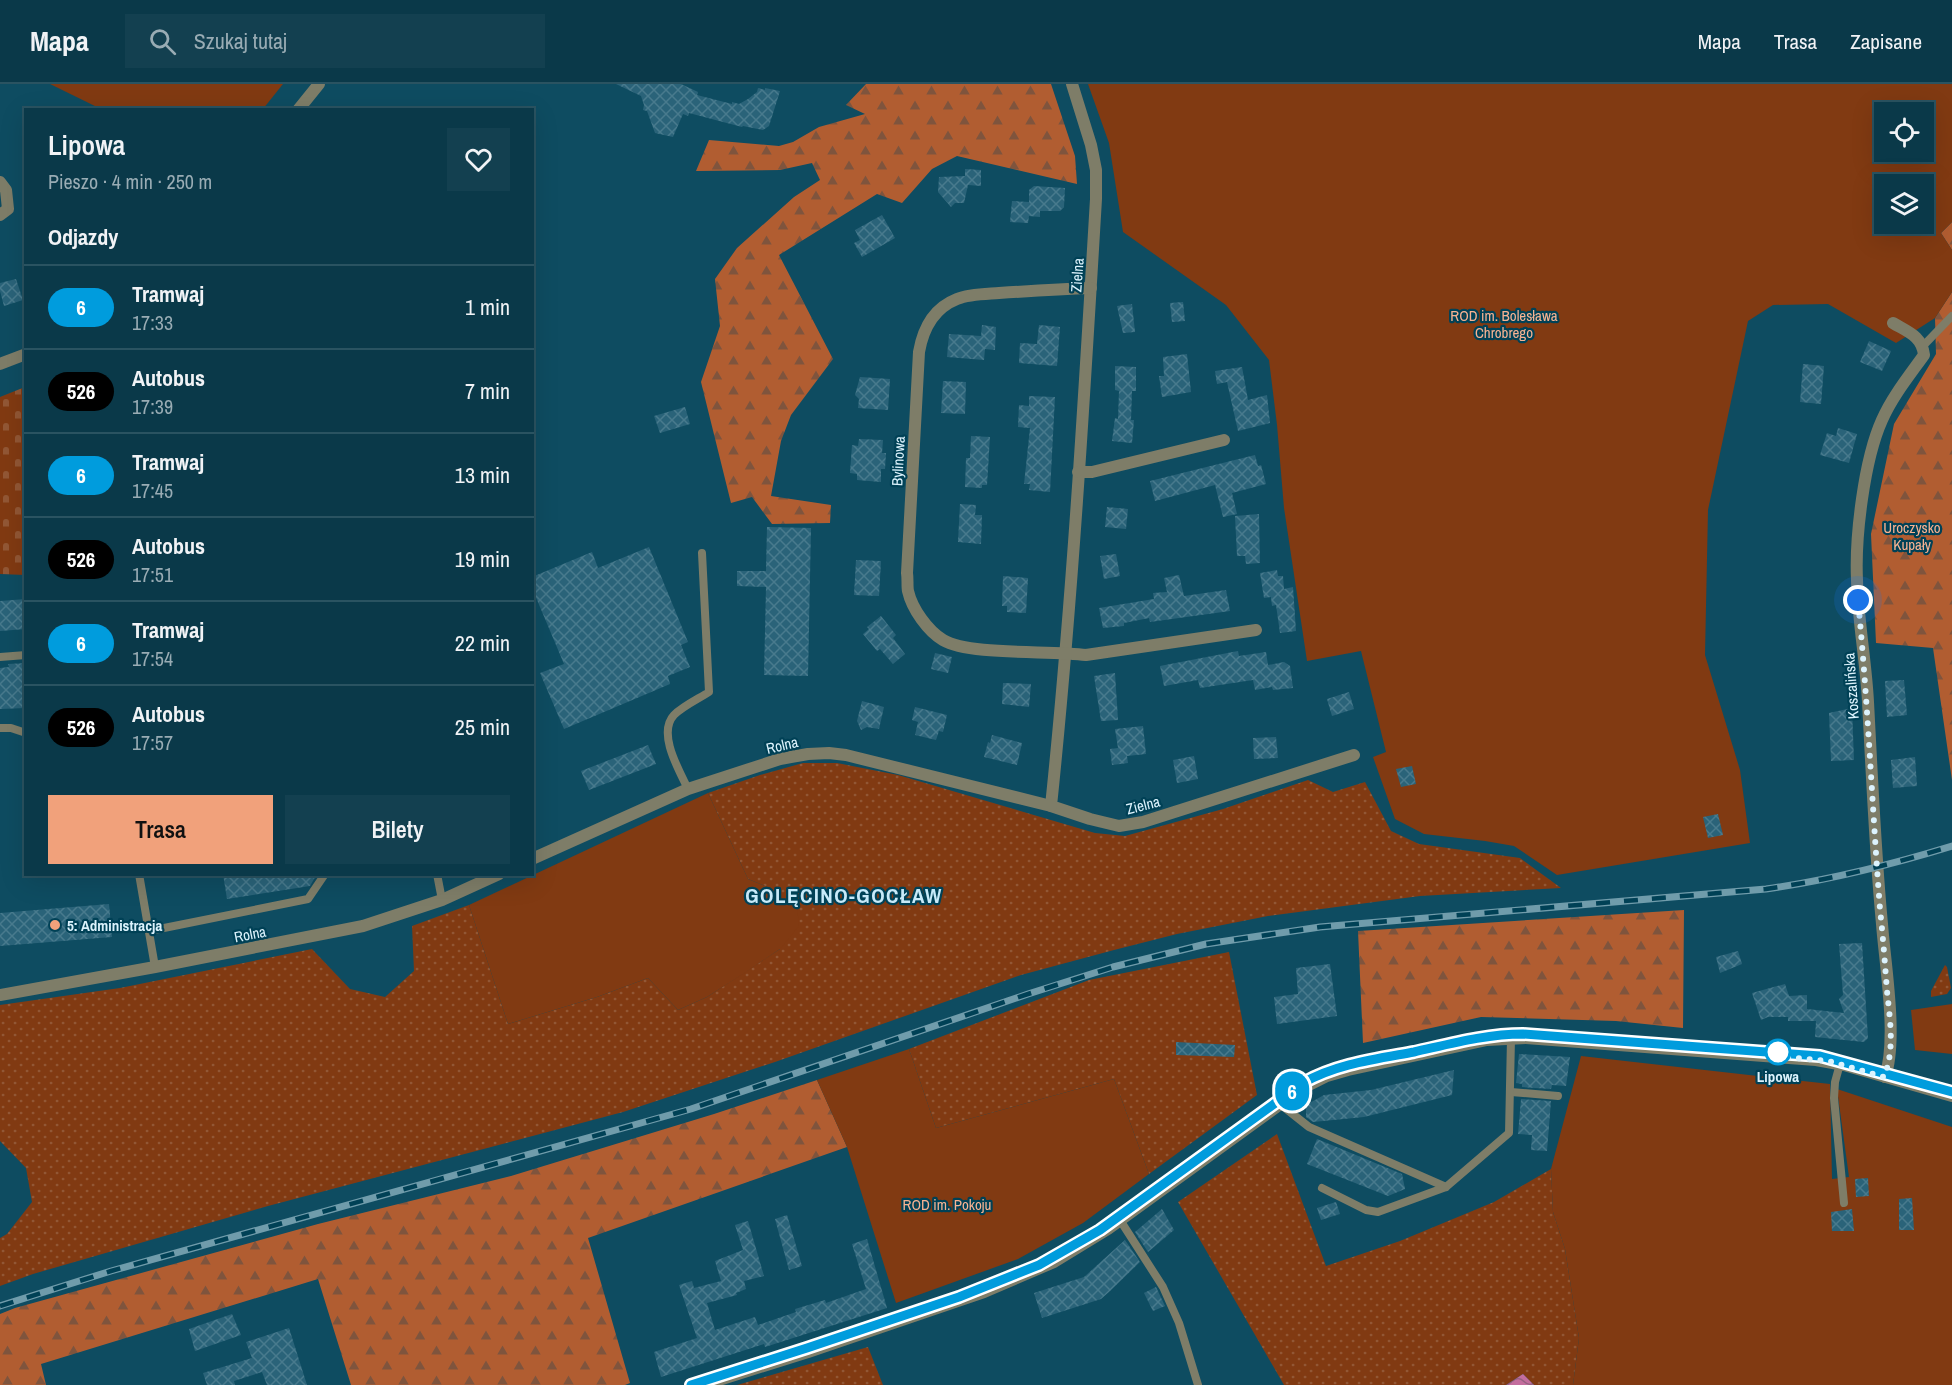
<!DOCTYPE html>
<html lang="pl">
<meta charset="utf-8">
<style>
:root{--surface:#0a3949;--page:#134050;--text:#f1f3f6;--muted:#99acb4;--line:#2a5361;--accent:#f1a17b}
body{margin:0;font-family:"Archivo Narrow",sans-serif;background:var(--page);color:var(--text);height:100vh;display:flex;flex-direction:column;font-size:22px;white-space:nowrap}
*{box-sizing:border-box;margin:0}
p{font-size:20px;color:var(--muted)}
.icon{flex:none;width:33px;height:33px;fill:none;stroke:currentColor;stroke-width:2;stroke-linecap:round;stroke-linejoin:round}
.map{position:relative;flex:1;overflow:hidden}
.drawer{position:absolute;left:24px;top:24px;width:510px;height:768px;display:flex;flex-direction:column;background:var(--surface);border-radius:0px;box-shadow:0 6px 24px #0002,0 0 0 2px var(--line)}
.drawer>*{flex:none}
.badge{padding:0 12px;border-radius:20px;font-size:21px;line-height:39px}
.buttons{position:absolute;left:1874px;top:18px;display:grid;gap:12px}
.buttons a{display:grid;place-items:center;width:60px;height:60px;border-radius:0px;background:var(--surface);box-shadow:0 6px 24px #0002,0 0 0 2px var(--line);font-size:30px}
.you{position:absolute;width:30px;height:30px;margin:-15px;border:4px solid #fff;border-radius:50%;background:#1a73e8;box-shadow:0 0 0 9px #1a73e833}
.map>.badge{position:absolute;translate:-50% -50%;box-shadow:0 0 0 3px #fff}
h2{padding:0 24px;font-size:22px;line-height:54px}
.round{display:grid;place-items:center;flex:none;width:63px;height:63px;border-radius:0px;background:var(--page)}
.head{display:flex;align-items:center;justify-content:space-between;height:102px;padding:0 24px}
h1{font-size:28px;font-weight:600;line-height:45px}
.primary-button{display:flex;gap:12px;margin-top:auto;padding:12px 24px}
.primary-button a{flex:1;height:69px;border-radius:0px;background:var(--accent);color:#111;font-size:24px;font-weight:600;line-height:69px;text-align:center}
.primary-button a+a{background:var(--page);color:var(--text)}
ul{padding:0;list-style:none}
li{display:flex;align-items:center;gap:18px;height:84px;padding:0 24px;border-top:2px solid var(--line)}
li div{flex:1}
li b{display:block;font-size:22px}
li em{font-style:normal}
li .badge{min-width:66px;font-weight:700;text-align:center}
header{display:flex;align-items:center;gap:36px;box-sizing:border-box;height:84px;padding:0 30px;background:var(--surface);border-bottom:2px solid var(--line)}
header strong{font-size:28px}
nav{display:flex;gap:33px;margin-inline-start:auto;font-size:21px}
.search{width:420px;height:54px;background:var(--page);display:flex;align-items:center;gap:15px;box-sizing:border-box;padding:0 21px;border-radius:0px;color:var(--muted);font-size:22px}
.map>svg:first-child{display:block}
.grass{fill:url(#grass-dots)}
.forest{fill:url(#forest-firs)}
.cemetery{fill:url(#cemetery-stones)}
.green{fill:#813a12;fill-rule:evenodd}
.water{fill:url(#water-waves)}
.building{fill:url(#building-cross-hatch)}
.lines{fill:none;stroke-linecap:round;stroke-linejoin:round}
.service{stroke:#7e7d68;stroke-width:8}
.minor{stroke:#7e7d68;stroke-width:12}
.tertiary{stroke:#7e7d68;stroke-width:12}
.tram{stroke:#709cab;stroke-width:1.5}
.rail-casing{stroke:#709cab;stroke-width:7}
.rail{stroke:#004156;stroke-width:4.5;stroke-dasharray:14;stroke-linecap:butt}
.line-casing{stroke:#fff;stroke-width:14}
.line{stroke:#009cdd;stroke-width:9}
.walk{stroke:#dcf3fd;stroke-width:6;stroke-dasharray:0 10.8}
.poi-dot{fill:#f1a17b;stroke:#004156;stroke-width:2}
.stop-dot{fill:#fff;stroke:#009cdd;stroke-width:3}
.labels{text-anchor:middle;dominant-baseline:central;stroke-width:4.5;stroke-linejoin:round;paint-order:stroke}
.street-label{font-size:15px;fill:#dcf3fd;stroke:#004156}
.park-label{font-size:15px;fill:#f8b392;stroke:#004156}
.poi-label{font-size:15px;font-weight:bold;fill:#dcf3fd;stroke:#004156;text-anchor:start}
.stop-label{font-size:15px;font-weight:bold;fill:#dcf3fd;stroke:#004156}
.district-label{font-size:21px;font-weight:bold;letter-spacing:1.5px;fill:#c8eaf9;stroke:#004156}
</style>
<header>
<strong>Mapa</strong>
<div class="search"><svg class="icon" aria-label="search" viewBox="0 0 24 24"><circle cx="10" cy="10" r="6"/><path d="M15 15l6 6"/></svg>Szukaj tutaj</div>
<nav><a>Mapa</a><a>Trasa</a><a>Zapisane</a></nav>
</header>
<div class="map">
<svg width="1952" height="1301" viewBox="0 0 1952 1301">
<defs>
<pattern id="grass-dots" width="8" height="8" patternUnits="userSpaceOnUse" patternTransform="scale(1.5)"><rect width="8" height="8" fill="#813a12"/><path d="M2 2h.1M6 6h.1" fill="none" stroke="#925735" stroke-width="1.8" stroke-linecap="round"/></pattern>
<pattern id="forest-firs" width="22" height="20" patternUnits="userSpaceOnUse" patternTransform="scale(1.5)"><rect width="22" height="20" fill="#b15d31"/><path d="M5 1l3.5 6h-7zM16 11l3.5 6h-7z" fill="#7f543d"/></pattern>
<pattern id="cemetery-stones" width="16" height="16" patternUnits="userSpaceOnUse" patternTransform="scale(1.5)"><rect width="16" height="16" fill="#813a12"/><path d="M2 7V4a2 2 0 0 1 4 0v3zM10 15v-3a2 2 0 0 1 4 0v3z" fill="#925735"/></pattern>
<pattern id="water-waves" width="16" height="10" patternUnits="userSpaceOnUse" patternTransform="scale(1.5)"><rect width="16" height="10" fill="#c36d9d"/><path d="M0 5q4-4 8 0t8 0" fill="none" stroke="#966081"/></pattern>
<pattern id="building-cross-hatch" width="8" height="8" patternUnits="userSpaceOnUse" patternTransform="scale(1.5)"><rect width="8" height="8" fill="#2a6379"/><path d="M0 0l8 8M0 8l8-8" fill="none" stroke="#487a8d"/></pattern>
</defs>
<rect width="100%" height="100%" fill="#0e4c61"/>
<!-- grass -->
<g class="grass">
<path d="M803,679H837L898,691L1095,749L1125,752L1223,725L1308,696L1333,708L1365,698L1391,747L1419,760L1520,774L1561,804L1420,812L1268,832L1177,850L1114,866L1021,891L775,978L623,1028L268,1122L33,1190L0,1202V1154L7,1150L32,1118L26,1084L0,1057V921L120,904L312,865L350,905L385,913L414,887L412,842L469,821L508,940L597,913L648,894L678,926L707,913L780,865L770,804L748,795L708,709L760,691Z"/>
<path d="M1229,868L1257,1011L1149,1090L1114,995L936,1044L909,965L1089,896Z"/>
<path d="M1945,881L1947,883L1951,904L1947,910L1931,913V907Z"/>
<path d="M1277,1050L1326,1182L1400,1157L1494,1118L1551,1085L1553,1128L1565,1165L1579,1254L1573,1301H1534L1523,1290L1506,1301H1284L1178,1118Z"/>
<path d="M868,1263L883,1301H737Z"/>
</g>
<!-- forest -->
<g class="forest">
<path d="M866,0H1051L1075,72L1077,100L957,72L932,85L902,119L877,110L779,171L833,275L791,331L781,357L771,412L831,421L830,439L772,440L752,413L731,419L701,298L720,242L715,195L737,164L794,113L820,96L812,79L780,86L696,87L709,56L779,62L793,58L819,43L865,30L846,21Z"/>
<path d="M1952,138V166L1941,149Z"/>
<path d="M1952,208V696L1933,564L1876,559L1871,450L1894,340L1936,270L1935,234Z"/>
<path d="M1684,826L1683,944L1616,937L1481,933L1363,959L1358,847Z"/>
<path d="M817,996L847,1063L588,1154L630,1299L625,1301H351L318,1195L41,1280L46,1301H0V1230L15,1224L318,1140L511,1092L714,1030Z"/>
</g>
<!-- cemetery -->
<path class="cemetery" d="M25,303V491L0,490V313Z"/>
<!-- green -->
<g class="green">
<path d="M50,0H283L263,25H101Z"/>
<path d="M1088,0H1952V138L1941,149L1952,166V208L1935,234L1896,259L1828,220L1773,221L1748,237L1708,426L1705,571L1740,686L1750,759L1557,791L1514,762L1485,757L1424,750L1395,735L1373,673L1386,668L1361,567L1307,577L1284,424L1277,341L1269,276L1226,221L1123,148L1109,59ZM1884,28H1923V68H1884ZM1884,100H1923V140H1884Z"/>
<path d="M708,709L748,795L770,804L797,822L799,842L780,865L743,890L707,913L678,926L648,894L597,913L508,940L469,821Z"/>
<path d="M1952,920V970L1915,966L1911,926Z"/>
<path d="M909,965L936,1044L1114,995L1149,1090L1083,1139L1018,1175L896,1219L847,1063L817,996Z"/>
<path d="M1581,972L1830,1000L1832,1095L1849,1093L1837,1005L1952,1043V1301H1573L1579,1254L1565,1165L1553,1128L1551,1085Z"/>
</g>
<!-- water -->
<path class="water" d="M1523,1290L1534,1301H1506Z"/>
<!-- building -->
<g class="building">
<path d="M616,0H681L698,8L697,11L732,20V18L739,20L748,15L757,8L758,4L765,6V4L780,7L769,42L763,46L743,42L742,43L689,29L688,32L683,30L673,53L655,49L647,27L643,26L644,21L641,12Z"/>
<path d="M965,85L981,86V102L968,101L964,119H955L951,123L938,108L939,93L965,92Z"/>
<path d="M1034,102L1065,104L1064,123L1060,127H1040V133L1029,132L1028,139L1010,138L1012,117L1029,118V106Z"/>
<path d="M882,131L895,154L862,173L854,159L860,156L855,146Z"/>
<path d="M16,195L23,216L4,222L0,207V199Z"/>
<path d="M1183,218L1185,237L1172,238L1170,219Z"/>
<path d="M1132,220L1135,248L1123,249L1117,222Z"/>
<path d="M982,241L996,243L995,266L985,265L984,276L947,273L949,250L981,252Z"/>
<path d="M1039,241L1060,243L1057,282L1019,279L1020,259L1037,260Z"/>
<path d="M1869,257L1891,267L1882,287L1860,278Z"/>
<path d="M1187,270L1191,308L1162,313L1159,292H1164L1163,273Z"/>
<path d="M1803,280L1824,282L1821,320L1800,318Z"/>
<path d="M1115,282L1136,283V307H1132L1131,336H1134L1132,359L1112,357L1115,334L1118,335L1119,307L1115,306Z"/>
<path d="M1242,283L1248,316L1267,311L1270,339L1238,347L1227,298L1217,300L1215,287Z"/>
<path d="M860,293L890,295L888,326L858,324L859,315L855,311Z"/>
<path d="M943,297L966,298L965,330L941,329Z"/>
<path d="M1029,312L1055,313L1050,408L1029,406L1030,400H1024L1030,344L1018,343L1019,321L1029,322Z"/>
<path d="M685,323L690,340L660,349L654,332Z"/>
<path d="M1838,344L1857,350L1849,379L1820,371L1827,349L1836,352Z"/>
<path d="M971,352L990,353L987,401H982V404L965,403L966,374H970Z"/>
<path d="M859,355L883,356L882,369H886L885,385H881V398L857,396V390L850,389L852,361L858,362Z"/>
<path d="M1255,371L1258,382L1261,381L1266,400L1232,409L1237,430L1223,433L1215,401L1155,417L1150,397Z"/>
<path d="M960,420L976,421L975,431H982L981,460L958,458Z"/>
<path d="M1107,423L1128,425L1126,445L1105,443Z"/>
<path d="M1259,430L1260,479L1246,480L1245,472H1237L1235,432Z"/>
<path d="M767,443L811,444L808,592L764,591L766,503L737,502V487H766Z"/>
<path d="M649,463L688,558L681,561L690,583L668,592L670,600L564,645L540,589L564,580L532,504V493L592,468L598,484Z"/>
<path d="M1116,470L1120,492L1104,495L1100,472Z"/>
<path d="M856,476L881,477L879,512L854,511Z"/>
<path d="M1277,486L1278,492H1283L1284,505L1293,503L1296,547L1280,549L1276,521L1272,522L1271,513L1264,514L1260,489Z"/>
<path d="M1179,491L1184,512L1226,506L1230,527L1150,538L1149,534L1124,539V542L1103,544L1099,524L1154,515L1153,509L1167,508L1164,494Z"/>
<path d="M1003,492L1028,494L1026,529L1007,528V522H1002Z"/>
<path d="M26,515V545L0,547V517Z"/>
<path d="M881,532L896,551L893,554L905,570L893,580L880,565L877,567L863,550L869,545L867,543Z"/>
<path d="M1238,567L1239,572L1266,568L1268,581L1284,578L1290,582L1293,604L1273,606L1272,603L1255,606L1253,596L1200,604L1198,596L1164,602L1160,582Z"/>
<path d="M935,569L952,573L948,589L931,585Z"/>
<path d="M26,579V624L0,625V584L9,583L8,580Z"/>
<path d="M1115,589L1118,636L1101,637L1094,592Z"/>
<path d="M1904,596L1907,631L1887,633L1885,597Z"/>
<path d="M1003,599L1031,600L1029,623L1002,620Z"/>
<path d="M1349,608L1354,625L1332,632L1327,615Z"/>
<path d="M862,617L884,623L879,645L867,643L861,646L857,637Z"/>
<path d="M915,623L947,631L943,648L939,647L936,656L915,651L918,638L912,636Z"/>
<path d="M1852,624L1854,676L1831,677L1829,629Z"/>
<path d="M1143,642L1146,670L1127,672L1128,679L1112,681L1110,665L1118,664L1115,645Z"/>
<path d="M992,651L1022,659L1017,681L984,673L988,658L990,659Z"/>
<path d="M1276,653L1278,674L1254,675L1253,654Z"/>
<path d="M648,661L656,680L589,706L581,687Z"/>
<path d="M1194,672L1198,695L1177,699L1173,676Z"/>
<path d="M1915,673L1917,702L1893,704L1891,676Z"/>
<path d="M1412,682L1416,700L1401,703L1396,685Z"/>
<path d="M1718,730L1723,751L1708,754L1703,733Z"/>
<path d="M223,790H317L310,802L227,815Z"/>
<path d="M109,820L112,853L0,862V829Z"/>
<path d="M1862,859L1868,954L1864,958L1815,953L1816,937H1788V933H1768L1761,936L1752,909L1785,900L1789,912L1807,911V925L1844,929L1839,915L1843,911L1839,860Z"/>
<path d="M1738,867L1742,880L1720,889L1716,873Z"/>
<path d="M1330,880L1337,932L1277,940L1274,913L1298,910L1296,884Z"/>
<path d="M1176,958L1235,961L1234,973L1176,971Z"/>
<path d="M1519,970L1570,973L1566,1002L1552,1001L1551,1005L1522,1003V1000L1516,999Z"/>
<path d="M1454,986L1452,1011L1364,1033L1313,1038L1306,1033V1021L1324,1011L1371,1006Z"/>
<path d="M1521,1015L1551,1017L1547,1067L1531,1066L1532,1051L1518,1050Z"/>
<path d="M1317,1055L1402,1090L1405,1105L1388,1112L1307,1080Z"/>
<path d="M1868,1094L1869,1112L1856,1113L1855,1095Z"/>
<path d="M1912,1114L1914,1146H1899V1115Z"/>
<path d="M1336,1118L1340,1130L1321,1136L1317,1124Z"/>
<path d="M1162,1125L1174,1146L1148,1168L1135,1148Z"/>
<path d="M1852,1125L1854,1147H1832L1831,1128Z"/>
<path d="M787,1131L802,1182L789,1186L775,1135Z"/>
<path d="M748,1137L764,1192L744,1197L746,1205L736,1209L737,1211L707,1219L715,1246L755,1233L758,1241L796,1228L795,1225L825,1216L826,1219L866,1205L852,1160L867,1155L887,1224L765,1263L764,1260L661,1293L654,1268L697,1254L679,1201L692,1197L694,1204L721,1197L715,1177L743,1166L735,1141Z"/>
<path d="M1125,1156L1140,1178L1109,1208L1101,1215L1042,1234L1034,1209L1084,1193Z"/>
<path d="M1156,1203L1165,1222L1153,1227L1144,1209Z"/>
<path d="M232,1230L241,1251L195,1267L189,1245Z"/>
<path d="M289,1244L307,1301H267L262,1288L234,1297L235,1301H207L203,1289L252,1274L246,1258Z"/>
</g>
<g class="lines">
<!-- service -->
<g class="service">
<path d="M1923,262L1952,232"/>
<path d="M0,573L26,571"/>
<path d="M0,644H11L26,649"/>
<path d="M688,705C679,686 657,649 674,631C683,622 698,615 709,608L702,469"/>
<path d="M139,790L155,883"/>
<path d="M437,790L442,816"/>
<path d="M149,847L308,815L325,790"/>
<path d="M1840,980L1835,998L1834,1014L1844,1119"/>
<path d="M1511,1008L1558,1012"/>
<path d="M1280,1020L1309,1043L1446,1103"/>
<path d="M1322,1104L1366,1126L1378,1128L1446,1103L1509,1049L1511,954"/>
<path d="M1120,1136L1163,1203L1179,1239L1198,1301"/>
</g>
<!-- minor -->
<g class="minor">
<path d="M1072,0L1091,61L1096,86V115C1084,317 1072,520 1051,722L1090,735L1119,742L1143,738L1354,671"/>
<path d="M0,98L6,106L8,125L0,131"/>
<path d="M1091,204C1060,205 1029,207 999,209C986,210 969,210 957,215C934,224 923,245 919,268L907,489C908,495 907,502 908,507C912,525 928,547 943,556C970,572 1050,566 1086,571L1256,546"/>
<path d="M1078,388H1092L1224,356"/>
<path d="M532,775L688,705L780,675L808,670L829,669L846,671L1051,722"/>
<path d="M0,911L155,883L363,842L442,816L499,790"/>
<path d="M1885,993C1898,955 1885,881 1882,840C1875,766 1872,692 1868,618C1866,578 1858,537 1857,496C1855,453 1864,376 1882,336C1892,313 1909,292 1924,271C1922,252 1908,248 1893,239"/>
</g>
<!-- tertiary -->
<g class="tertiary">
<path d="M298,26L319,0"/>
<path d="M0,280L26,270"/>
<path d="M703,1301L808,1268L984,1208L1054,1178L1108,1145L1301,1005L1327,992L1348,986L1487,956L1526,954L1816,976L1844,981L1952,1012"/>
</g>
<!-- tram -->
<path class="tram" d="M691,1301L808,1264L979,1206L1046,1178L1099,1146L1296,1004C1334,980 1379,975 1423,966C1456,959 1489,950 1523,950L1810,971L1843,977L1952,1008"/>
<defs>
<path id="rail" d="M0,1222L111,1187L691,1025L1028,910L1113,883L1206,860L1320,843L1766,805C1829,796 1890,781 1952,762"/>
</defs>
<!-- rail casing -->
<use href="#rail" class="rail-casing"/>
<!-- rail -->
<use href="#rail" class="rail"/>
</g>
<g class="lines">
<defs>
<path id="line" d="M691,1301L807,1264L959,1213L1039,1181L1100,1146L1303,999C1336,980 1376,975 1414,968C1450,960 1486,950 1523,950L1820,972L1952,1008"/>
</defs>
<!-- line casing -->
<use href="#line" class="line-casing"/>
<!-- line -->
<use href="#line" class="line"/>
<!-- walk -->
<path class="walk" d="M1778,968L1773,972L1828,977L1884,993C1895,966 1890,936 1887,907C1885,880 1883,853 1880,825C1872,722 1868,619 1858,516"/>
</g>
<!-- markers -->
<circle class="poi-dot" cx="55" cy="841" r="6"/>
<circle class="stop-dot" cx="1778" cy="968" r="12"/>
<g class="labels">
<!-- street labels -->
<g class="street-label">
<text transform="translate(1077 191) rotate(-86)">Zielna</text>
<text transform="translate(898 377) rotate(-87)">Bylinowa</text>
<text transform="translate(1851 602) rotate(-94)">Koszalińska</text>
<text transform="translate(782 661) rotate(-13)">Rolna</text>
<text transform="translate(1143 721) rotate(-14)">Zielna</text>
<text transform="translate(250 850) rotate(-11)">Rolna</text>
</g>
<!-- park labels -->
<g class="park-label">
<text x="1504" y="231">ROD im. Bolesława<tspan x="1504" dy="17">Chrobrego</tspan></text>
<text x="1912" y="443">Uroczysko<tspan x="1912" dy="17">Kupały</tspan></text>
<text x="947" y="1120">ROD im. Pokoju</text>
</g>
<!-- poi labels -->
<g class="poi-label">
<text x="67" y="841">5: Administracja</text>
</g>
<!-- stop labels -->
<g class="stop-label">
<text x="1778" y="992">Lipowa</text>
</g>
<!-- district labels -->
<g class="district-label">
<text x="844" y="811">GOLĘCINO-GOCŁAW</text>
</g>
</g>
</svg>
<div class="buttons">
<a><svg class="icon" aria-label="locate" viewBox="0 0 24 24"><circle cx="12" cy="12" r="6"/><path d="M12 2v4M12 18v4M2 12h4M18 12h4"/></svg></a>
<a><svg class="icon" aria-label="layers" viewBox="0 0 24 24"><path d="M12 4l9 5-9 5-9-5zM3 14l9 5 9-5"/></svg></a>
</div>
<div class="you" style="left:1858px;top:516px"></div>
<b class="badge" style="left:1292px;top:1007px;background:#009cdd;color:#fff">6</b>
<section class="drawer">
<div class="head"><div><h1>Lipowa</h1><p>Pieszo · 4 min · 250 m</p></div><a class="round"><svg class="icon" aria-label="heart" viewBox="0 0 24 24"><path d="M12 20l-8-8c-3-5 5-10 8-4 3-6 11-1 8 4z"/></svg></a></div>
<h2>Odjazdy</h2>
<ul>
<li><span class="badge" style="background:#009cdd;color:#fff">6</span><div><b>Tramwaj</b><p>17:33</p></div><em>1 min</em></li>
<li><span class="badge" style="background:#000;color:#fff">526</span><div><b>Autobus</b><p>17:39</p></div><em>7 min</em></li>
<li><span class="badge" style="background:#009cdd;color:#fff">6</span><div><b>Tramwaj</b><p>17:45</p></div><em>13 min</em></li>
<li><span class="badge" style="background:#000;color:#fff">526</span><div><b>Autobus</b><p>17:51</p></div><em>19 min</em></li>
<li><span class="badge" style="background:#009cdd;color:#fff">6</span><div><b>Tramwaj</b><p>17:54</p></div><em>22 min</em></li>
<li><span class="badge" style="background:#000;color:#fff">526</span><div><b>Autobus</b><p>17:57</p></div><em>25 min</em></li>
</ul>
<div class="primary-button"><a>Trasa</a><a>Bilety</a></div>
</section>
</div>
